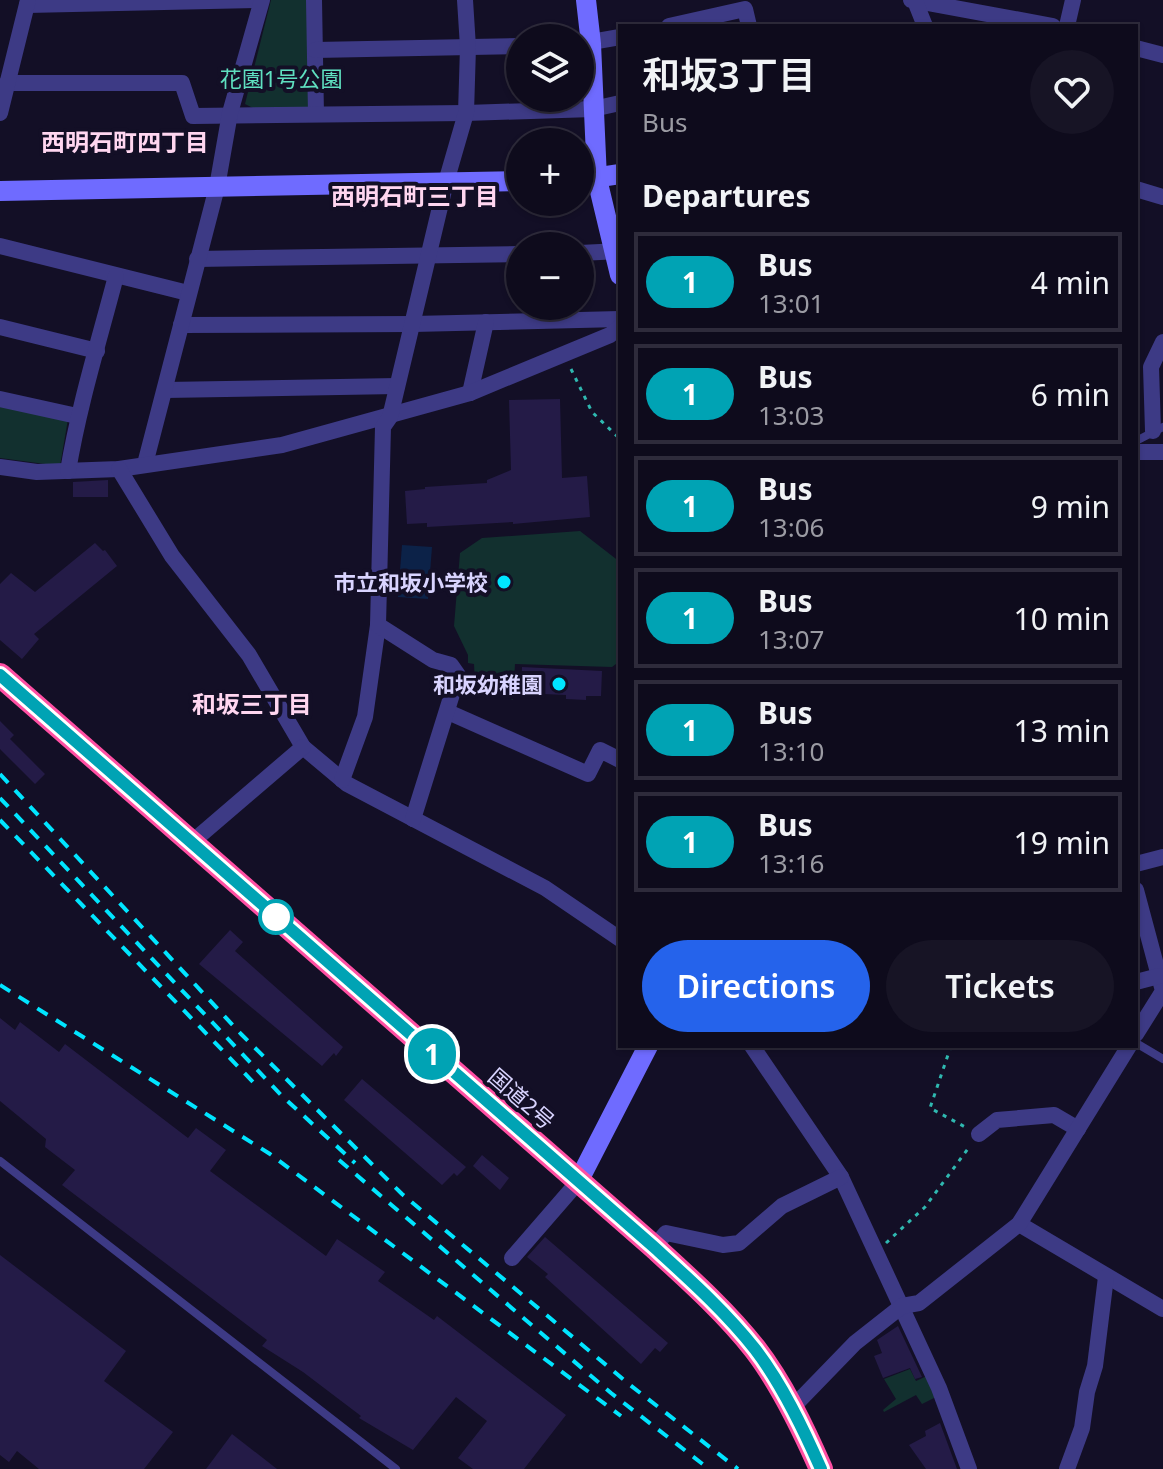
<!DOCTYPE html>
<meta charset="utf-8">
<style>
:root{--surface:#0e0b1c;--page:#171425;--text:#f1f3f6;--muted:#9b9ba3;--line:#2e2b3b;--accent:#2563eb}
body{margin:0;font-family:"Noto Sans","Noto Sans JP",sans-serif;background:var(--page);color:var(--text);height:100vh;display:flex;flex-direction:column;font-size:30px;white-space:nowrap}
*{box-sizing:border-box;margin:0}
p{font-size:26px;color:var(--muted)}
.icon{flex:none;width:44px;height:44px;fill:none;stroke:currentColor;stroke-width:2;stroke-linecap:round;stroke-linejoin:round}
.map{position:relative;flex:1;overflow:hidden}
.panel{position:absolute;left:618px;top:24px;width:520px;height:1024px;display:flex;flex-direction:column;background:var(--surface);border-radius:0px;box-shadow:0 2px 6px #0004,0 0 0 2px var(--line)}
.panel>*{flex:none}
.badge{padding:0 16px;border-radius:26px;font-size:28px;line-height:52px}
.tools{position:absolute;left:506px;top:24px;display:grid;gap:16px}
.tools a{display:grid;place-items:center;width:88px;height:88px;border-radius:50%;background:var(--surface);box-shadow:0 2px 6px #0004,0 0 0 2px var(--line);font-size:40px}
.map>.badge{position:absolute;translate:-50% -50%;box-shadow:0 0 0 4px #fff}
h2{padding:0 24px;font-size:30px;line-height:72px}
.round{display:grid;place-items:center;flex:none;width:84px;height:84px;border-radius:42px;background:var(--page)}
.overview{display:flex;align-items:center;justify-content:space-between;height:136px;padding:0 24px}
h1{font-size:38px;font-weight:600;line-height:60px}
.primary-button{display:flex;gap:16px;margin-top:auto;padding:16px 24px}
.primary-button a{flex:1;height:92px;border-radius:48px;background:var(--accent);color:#fff;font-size:32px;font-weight:600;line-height:92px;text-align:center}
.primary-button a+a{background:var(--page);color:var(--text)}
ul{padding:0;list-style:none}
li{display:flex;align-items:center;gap:24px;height:100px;margin:0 16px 12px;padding:0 8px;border:4px solid var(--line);border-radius:0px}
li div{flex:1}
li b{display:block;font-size:30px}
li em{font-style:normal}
li .badge{min-width:88px;font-weight:700;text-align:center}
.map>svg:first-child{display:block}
.green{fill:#12302f}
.water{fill:#0c2248}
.building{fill:#241b47}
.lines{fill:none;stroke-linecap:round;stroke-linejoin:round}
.path{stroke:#2fb8b0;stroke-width:3;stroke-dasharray:4 6;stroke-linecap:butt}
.lane{stroke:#3d3a85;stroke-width:8}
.street{stroke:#3d3a85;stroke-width:16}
.secondary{stroke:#6f6bff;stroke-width:20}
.highway{stroke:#ff4fa3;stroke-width:24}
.rail{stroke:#00e5ff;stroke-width:4;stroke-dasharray:12 10;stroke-linecap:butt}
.line-casing{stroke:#fff;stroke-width:18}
.line{stroke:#00a3b4;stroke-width:12}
.poi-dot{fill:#00e5ff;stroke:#130f26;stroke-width:3}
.stop-dot{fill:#fff;stroke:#00a3b4;stroke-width:4}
.labels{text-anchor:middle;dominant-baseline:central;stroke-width:8;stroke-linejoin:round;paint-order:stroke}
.park-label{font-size:22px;fill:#5fe0c0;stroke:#130f26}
.poi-label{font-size:22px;font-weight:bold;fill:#d9d4ff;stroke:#130f26;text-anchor:end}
.street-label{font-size:22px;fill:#d9d4ff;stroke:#130f26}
.neighbourhood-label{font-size:24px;font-weight:bold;fill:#ffd6f0;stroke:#130f26}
</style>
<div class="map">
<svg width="1163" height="1469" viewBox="0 0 1163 1469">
<rect width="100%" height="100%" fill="#130f26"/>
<!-- green -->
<g class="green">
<path d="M271,0H309V109L253,108L245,104Z"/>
<path d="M0,403L68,419L60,466L0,458Z"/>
<path d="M580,531L620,562V661L612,667L515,664L513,700L475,684L474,664L468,663V655L454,626L460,553L482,538Z"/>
<path d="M910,1369L916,1381L927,1376L938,1396L922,1404L916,1395L884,1412L883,1410L896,1399L884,1379Z"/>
</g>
<!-- water -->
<path class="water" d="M402,545L432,547L428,599L398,597Z"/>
<!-- building -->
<g class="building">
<path d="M560,399L562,478L587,476L590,517L513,524V522L427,527V523L407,524L405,491L425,489V487L487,483V480L511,470L509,400Z"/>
<path d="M108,480V497H73V482Z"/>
<path d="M95,543L103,551L105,550L117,566L34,634L39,639L22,659L0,640V584L11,573L35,592Z"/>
<path d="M522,667L602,671L601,696H586V700L566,699V695L521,693Z"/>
<path d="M0,721L14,735L10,739L45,774L35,784L0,749Z"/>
<path d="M230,930L243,942L235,951L343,1047L336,1056L334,1053L322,1066L199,964Z"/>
<path d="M0,1018L15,1030L20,1022L59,1052L65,1044L188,1138L196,1128L226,1150L210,1171L326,1256L337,1239L385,1272L378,1281L434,1320L437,1316L566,1415L524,1469H473L458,1458L487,1421L456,1397L413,1450L359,1418L361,1416L303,1372L262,1346L267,1340L62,1185L75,1170L45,1147L46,1139L0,1101Z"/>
<path d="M362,1079L466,1167L457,1176L454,1173L442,1185L344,1100Z"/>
<path d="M482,1155L509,1178L500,1190L473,1166Z"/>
<path d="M545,1237L668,1343L660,1352L655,1348L641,1364L545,1277L548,1274L527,1257Z"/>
<path d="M0,1255L126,1351L104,1381L173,1432L144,1469H39L17,1451L9,1462L0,1455Z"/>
<path d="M898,1326L922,1377L915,1379L910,1368L883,1378L874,1356L882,1353L877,1340Z"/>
<path d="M940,1423L957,1469H926L909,1445L926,1436L925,1431Z"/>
<path d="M232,1434L277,1469H206Z"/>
</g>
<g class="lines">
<!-- path -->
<g class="path">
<path d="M571,369L592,412L620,439"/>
<path d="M951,1046L930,1108L967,1128"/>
<path d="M886,1243L925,1207L970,1146"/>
</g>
<!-- lane -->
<g class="lane">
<path d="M1136,441L1163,427"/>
<path d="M1136,1043L1163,1059"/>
<path d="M0,1161L396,1469"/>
</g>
<!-- street -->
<g class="street">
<path d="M314,0L316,114"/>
<path d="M911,0L1053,26"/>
<path d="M915,1L925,26"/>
<path d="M27,5L260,0"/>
<path d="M669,26L745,9L749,26"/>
<path d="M1067,26L1073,0"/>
<path d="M580,44L620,37"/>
<path d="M1136,48L1163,55"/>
<path d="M315,50L520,46"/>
<path d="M7,83H182L193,116L466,113L593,109L620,103"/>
<path d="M0,113L28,0"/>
<path d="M1136,189L1163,197"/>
<path d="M0,246L188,293"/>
<path d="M580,253L620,251"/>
<path d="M197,259L520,254"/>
<path d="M181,325L413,324L620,319"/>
<path d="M0,327L97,351"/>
<path d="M165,390L397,386"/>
<path d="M470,393L486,322"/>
<path d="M0,399L77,416"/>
<path d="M1153,431L1151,367L1163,342"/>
<path d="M1136,452H1163"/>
<path d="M145,464L217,187L230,113L262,0"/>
<path d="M0,467L37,472L119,469L282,445L470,393L610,335L620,327"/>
<path d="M119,469L172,556L249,655L303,747L347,784L545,888L620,939"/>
<path d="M68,471C79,405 99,341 116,276"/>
<path d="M448,712L588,774L600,750L620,760"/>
<path d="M342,780L365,717L378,625"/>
<path d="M413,819L458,675L451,665L433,660L378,625L383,427L390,417L446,182L466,113L468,47L465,0"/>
<path d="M191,843L303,747"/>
<path d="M1136,864L1163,857"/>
<path d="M1136,890L1163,991L1136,1034"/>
<path d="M1136,982L1159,976"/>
<path d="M752,1046L841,1177L939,1388L969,1469"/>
<path d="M979,1134L997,1120L1054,1115L1078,1129"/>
<path d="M1019,1224L1163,1309"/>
<path d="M654,1247L666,1233L723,1245L739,1243L782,1206L841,1177"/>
<path d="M512,1258L578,1182"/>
<path d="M792,1408L855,1343L902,1306L919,1303L1019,1224L1129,1046"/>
<path d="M1067,1469L1082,1428L1087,1392L1095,1366L1106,1277"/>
</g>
<!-- secondary -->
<g class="secondary">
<path d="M586,0L591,44L597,179L620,275"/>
<path d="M580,180L620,174"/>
<path d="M0,191L520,181"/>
<path d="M578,1182L648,1046"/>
</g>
<!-- highway -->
<path class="highway" d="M0,675L654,1247C689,1279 725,1311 755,1349C782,1384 803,1428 821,1469"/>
<!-- rail -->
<g class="rail">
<path d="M0,774L241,1034L402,1194L630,1385L738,1469"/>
<path d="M0,798L281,1095L355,1163"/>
<path d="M0,820L253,1082"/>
<path d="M0,985L270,1154L621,1416"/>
<path d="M339,1160L611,1393L709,1469"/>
</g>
</g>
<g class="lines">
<defs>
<path id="line" d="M0,675L654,1247C689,1279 725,1311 755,1349C782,1384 803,1428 821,1469"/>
</defs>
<!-- line casing -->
<use href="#line" class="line-casing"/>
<!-- line -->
<use href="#line" class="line"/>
</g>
<!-- markers -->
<g class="poi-dot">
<circle cx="504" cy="582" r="8"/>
<circle cx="559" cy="684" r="8"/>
</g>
<circle class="stop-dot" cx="276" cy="917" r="16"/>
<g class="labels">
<!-- park labels -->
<g class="park-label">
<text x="281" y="78">花園1号公園</text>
</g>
<!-- poi labels -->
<g class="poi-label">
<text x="488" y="582">市立和坂小学校</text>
<text x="543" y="684">和坂幼稚園</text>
</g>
<!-- street labels -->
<g class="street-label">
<text transform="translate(522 1098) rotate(41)">国道2号</text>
</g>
<!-- neighbourhood labels -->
<g class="neighbourhood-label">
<text x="125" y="141">西明石町四丁目</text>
<text x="415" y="195">西明石町三丁目</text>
<text x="252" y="703">和坂三丁目</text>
</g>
</g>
</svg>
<div class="tools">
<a><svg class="icon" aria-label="layers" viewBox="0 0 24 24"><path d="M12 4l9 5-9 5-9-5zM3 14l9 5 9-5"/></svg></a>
<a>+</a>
<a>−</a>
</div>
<b class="badge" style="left:432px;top:1054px;background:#00a3b4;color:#fff">1</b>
<section class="panel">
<div class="overview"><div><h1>和坂3丁目</h1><p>Bus</p></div><a class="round"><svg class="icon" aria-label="heart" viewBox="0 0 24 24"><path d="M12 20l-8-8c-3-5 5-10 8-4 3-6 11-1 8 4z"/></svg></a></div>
<h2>Departures</h2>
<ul>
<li><span class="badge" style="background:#00a3b4;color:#fff">1</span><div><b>Bus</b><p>13:01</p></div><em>4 min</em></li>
<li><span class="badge" style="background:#00a3b4;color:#fff">1</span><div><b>Bus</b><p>13:03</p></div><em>6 min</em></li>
<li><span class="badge" style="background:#00a3b4;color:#fff">1</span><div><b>Bus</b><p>13:06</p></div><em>9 min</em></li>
<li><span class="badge" style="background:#00a3b4;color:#fff">1</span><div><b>Bus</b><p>13:07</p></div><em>10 min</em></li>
<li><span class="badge" style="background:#00a3b4;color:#fff">1</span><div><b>Bus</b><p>13:10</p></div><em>13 min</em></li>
<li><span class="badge" style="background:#00a3b4;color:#fff">1</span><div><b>Bus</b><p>13:16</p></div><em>19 min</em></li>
</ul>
<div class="primary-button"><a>Directions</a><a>Tickets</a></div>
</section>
</div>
